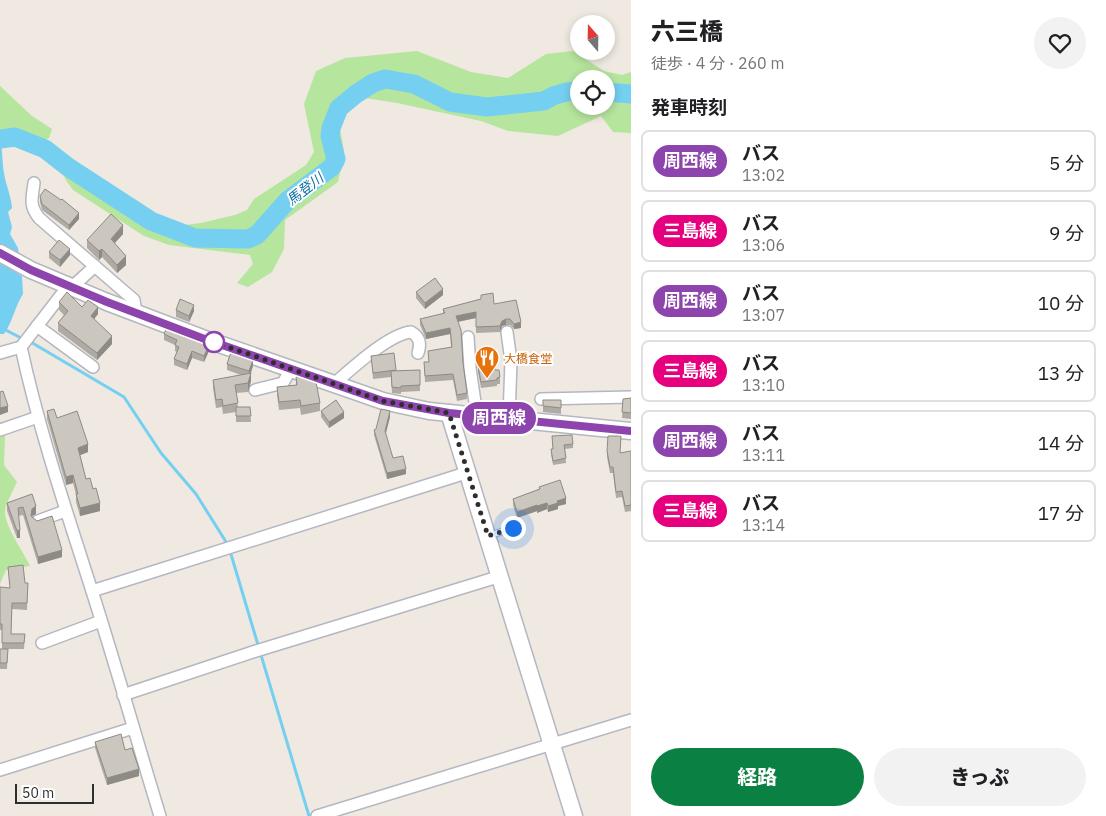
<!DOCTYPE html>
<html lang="ja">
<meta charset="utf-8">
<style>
:root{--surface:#fff;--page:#f2f2f2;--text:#202124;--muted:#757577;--line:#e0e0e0;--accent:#0b8043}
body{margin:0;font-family:"IBM Plex Sans","Noto Sans JP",sans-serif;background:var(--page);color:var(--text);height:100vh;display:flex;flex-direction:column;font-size:19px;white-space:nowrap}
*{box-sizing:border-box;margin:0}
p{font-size:16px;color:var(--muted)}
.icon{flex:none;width:28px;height:28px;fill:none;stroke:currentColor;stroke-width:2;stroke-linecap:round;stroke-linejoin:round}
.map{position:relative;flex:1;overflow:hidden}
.sheet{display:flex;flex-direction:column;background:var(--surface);width:475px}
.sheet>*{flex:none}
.badge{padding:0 10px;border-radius:16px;font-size:18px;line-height:32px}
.needle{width:32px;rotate:340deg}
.controls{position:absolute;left:570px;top:15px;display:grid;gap:10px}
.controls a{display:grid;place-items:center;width:45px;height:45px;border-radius:50%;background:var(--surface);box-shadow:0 2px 8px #0003;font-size:25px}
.scale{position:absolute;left:15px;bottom:12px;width:79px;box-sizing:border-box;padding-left:5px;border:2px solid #2e2e2e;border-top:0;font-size:14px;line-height:18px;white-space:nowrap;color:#2e2e2e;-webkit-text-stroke:4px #fff;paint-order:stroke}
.you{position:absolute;width:25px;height:25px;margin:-12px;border:4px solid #fff;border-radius:50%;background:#1a73e8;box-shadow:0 0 0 8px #1a73e833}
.map>.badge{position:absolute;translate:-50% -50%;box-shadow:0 0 0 2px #fff}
h2{padding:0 20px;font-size:19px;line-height:45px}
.round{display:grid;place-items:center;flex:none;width:52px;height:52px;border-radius:26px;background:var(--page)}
.overview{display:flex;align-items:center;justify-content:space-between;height:85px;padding:0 20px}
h1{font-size:24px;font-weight:800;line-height:38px}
.button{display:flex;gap:10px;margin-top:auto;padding:10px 20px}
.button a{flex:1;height:58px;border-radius:30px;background:var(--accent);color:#fff;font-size:20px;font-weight:800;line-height:58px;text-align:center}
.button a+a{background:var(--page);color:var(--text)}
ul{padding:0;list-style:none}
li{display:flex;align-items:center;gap:15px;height:62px;margin:0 10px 8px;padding:0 10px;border:2px solid var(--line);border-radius:8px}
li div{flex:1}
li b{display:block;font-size:19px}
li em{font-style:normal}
li .badge{min-width:55px;font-weight:700;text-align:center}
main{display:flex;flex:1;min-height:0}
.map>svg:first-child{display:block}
.green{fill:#b6e59e;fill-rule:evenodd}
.water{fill:#75cff0}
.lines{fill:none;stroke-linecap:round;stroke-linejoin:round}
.stream{stroke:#75cff0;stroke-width:3}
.river{stroke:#75cff0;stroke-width:19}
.lane-casing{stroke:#b4b7c1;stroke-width:8}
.street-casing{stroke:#b4b7c1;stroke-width:14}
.secondary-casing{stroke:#b4b7c1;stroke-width:19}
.lane{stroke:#fff;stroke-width:5.5}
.street{stroke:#fff;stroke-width:11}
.secondary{stroke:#fff;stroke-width:16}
.wall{fill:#afaba4}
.shaded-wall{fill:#8e8b86}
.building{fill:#cbc7bf;stroke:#8e8b86}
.line-casing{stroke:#fff;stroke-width:11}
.line{stroke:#8e44ad;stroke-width:8}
.walk{stroke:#2e2e2e;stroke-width:5;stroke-dasharray:0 9}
.stop-dot{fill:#fff;stroke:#8e44ad;stroke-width:2.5}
.labels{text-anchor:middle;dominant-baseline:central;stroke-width:4;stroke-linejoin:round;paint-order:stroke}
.food-label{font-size:12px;fill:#c56008;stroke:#fff;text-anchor:start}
.water-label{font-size:14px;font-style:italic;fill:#0d6fa3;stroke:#fff}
</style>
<main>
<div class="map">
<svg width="631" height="816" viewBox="0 0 631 816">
<rect width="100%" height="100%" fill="#efe9e1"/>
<!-- green -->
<g class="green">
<path d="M417,51L471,72L508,78L546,54L573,51L604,71L622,75L631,72V133L613,132L601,116L558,136L508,131L481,121L397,103L353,96L338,117L344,151L338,182L285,220L284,249L272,272L248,287L237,283L253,264L250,255L169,245L144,236L73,190L65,179L62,168L116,207L160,228L201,223L235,215L247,210L254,199L306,165L314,152L304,104L316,71L345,58ZM579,79H606V106H579Z"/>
<path d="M0,86L32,116L52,129L49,138L42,142L25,132L0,138Z"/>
<path d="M0,435L5,436L4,465L17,482C14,489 5,505 5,511C5,528 23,550 30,566L6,570L0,584Z"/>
</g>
<!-- water -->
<g class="water">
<path d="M0,141C3,152 2,162 4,173C6,186 11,195 12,208L8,212L12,227L10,234L18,248L19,256L0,245Z"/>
<path d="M0,263L22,276L23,294C15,306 13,321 4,334H0Z"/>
</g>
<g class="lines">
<!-- stream -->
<g class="stream">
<path d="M0,327L23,339"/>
<path d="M29,341L124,397L161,453L196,494L228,545"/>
<path d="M230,551L309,816"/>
</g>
<!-- river -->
<g class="river">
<path d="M606,92L631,94"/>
<path d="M0,139L15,137L45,149L68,167L151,221L195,238L248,239L257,235L288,200L332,167L336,159L330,136L331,128L339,108L356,94L373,83L385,79L414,84L450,102L487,107L544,101L553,96L566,92L579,91"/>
</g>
<defs>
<path id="lane" d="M488,536L513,528"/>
<g id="street">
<path d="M34,183C32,199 29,205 39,218L134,300L135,306L132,312"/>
<path d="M68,286L21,347C39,430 66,510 92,591C116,666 137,741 160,816"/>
<path d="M71,288L95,266"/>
<path d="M37,326L93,367"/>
<path d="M507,332L511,361L509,418"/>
<path d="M468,337L470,368L477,416"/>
<path d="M0,353L21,347"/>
<path d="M334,384C351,369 389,334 411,332C420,337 421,344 418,353"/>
<path d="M255,390L283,383L291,369"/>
<path d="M541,399L631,397"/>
<path d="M0,430L38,417"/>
<path d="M38,521L65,511"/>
<path d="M92,591L469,472"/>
<path d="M42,643L101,621"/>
<path d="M123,695L256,651L501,576"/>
<path d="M0,770L133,728"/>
<path d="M317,816L631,720"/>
</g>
<g id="secondary">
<path d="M0,253L31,270L107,302L202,338L383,401L429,411L631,431"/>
<path d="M449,413L574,816"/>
</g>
</defs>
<!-- lane casing -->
<use href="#lane" class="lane-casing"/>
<!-- street casing -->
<use href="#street" class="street-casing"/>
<!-- secondary casing -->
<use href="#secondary" class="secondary-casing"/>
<!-- lane -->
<use href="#lane" class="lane"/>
<!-- street -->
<use href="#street" class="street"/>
<!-- secondary -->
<use href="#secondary" class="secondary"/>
</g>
<!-- wall -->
<g class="wall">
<path d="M40,196L79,219L69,230L42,210L40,202Z"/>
<path d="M123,234L115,243L126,265L117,273L102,257L99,260L87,248V240Z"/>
<path d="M49,252L70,255L60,267L49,258Z"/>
<path d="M416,292L443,295L425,309L416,298Z"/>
<path d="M481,295L494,304L521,328L514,329L510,325H506L502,326L500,332L476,333V318L458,322L467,393V399L457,401L453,380L425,382L424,362H429L428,351L451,347L450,334L426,339L420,325V319L443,314V309L481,299Z"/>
<path d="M59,302L82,307L98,314L94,319L112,344L97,360L58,331V323L64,315L59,310Z"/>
<path d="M176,310L194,311L189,322L176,317Z"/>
<path d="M164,334L209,351L204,362L192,358L187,370L174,365V359L177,352L175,351V345L164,340Z"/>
<path d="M371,356L396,371L420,370V391L401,392V394L392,393L391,377L373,379Z"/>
<path d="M227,364L253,366L251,373V381L248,392L236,393L238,407H250L251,422H236V412L223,414L222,407L216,408L213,388V380L241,375L227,370Z"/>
<path d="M478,366L495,370L500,377V384H497V386L481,388L478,372Z"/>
<path d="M296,377L320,403V411L301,415L300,408L279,410L277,395V387L296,385Z"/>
<path d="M631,398V419L622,418L623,399Z"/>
<path d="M543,400H561V414L543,412Z"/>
<path d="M47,411L57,418L88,452L80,455L86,479L100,511L80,516L76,502V495L73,483L66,485L47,419Z"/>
<path d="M321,411L344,418L329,428L321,417Z"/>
<path d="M390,417L385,434L393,458L406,474L387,479L374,435V430L376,429Z"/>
<path d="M552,436L573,444V448L565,449L566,463L553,465L551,454V449H553Z"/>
<path d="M607,451L621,453L631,451V511L625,512L622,497L616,498L613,473H610L607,457Z"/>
<path d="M539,487L566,504L558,506V509L548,512L547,509L537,513V511L517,518L513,505V499L539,489Z"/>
<path d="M32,494L36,514L32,517L62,557L38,564L23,515L18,516L20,538H17L7,511V503Z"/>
<path d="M8,567L25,583H28L27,610L12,609L11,634H25L24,649H2V630H0V595L10,588Z"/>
<path d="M0,649H8L7,669H0Z"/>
<path d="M95,742L125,750L139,776L107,785L95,748Z"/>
</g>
<!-- shaded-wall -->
<g class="shaded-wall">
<path d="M79,213V219L69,230V225Z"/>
<path d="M123,225V234L111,247V239Z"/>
<path d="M70,249V255L60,267V260Z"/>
<path d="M102,249V257L99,260V251Z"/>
<path d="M126,256V265L117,273V265Z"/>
<path d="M443,289V295L425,309V303Z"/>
<path d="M194,305V311L189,322V316Z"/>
<path d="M98,307V314L91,323V316Z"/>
<path d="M476,312V318L456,322V316Z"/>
<path d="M506,319V325L502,326L500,332V326L502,321Z"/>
<path d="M521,322V328L514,329V324Z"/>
<path d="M450,328V334L426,339V333Z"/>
<path d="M112,336V344L97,360V353Z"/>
<path d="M209,345V351L204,362V356Z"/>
<path d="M192,351V358L187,370V364Z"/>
<path d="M253,360V366L249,377V371Z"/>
<path d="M251,373V381L248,392V383Z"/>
<path d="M8,406V412L0,415V408Z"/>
<path d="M390,411V417L385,437V431Z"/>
<path d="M344,412V418L329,428V422Z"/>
<path d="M88,444V452L78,456V448Z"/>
<path d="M406,469V474L387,479V473Z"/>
<path d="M73,475V483L66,485V477Z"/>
<path d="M566,498V504L558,506V509L548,512V506L557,501Z"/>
<path d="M100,503V511L80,516V508Z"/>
<path d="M547,503V509L537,513V506Z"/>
<path d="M537,505V511L517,518V512Z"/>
<path d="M36,506V514L31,516L32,509Z"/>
<path d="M20,530V538H17V531Z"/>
<path d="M62,550V557L38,564V557Z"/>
<path d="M139,769V776L107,785V778Z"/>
</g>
<!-- building -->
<g class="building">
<path d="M45,189L61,200L62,199L79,213L69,225L42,204L40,196Z"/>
<path d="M111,214L123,225L111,239L126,256L117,265L102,249L99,251L87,240Z"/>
<path d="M59,240L70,249L60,260L49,252Z"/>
<path d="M435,278L443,289L425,303L416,292Z"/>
<path d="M67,292L82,307L88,300L98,307L91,316L112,336L97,353L58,323L68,311L59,302Z"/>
<path d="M493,293L494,304L516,300L521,322L514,324L510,319H506L502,321L500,326L476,327V312L456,316L461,330L463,363L467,393L457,395L453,374L425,376L424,362H429L428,351L452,347L450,328L426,333L420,319L445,313L443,309L481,299V295Z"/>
<path d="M180,299L194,305L189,316L176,310Z"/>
<path d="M166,329L209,345L204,356L192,351L187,364L174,359L179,347L175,345L177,340L164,334Z"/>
<path d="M231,352L253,360L249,371L227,364Z"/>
<path d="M394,353L396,370L373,373L371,356Z"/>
<path d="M494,365L495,370H499L500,377L497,378V380L481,382L478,366Z"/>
<path d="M420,370V385L401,386V388L392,387L391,371Z"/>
<path d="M251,373L248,383L235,385L238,403L223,406L222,399L216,400L213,380Z"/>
<path d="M301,376L314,379L316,382L320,403L301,406L300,400L279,402L277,387L297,385L296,377Z"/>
<path d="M3,391L8,406L0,408V392Z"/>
<path d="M631,398V413L622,412L623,399Z"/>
<path d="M336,400L344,412L329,422L321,411Z"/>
<path d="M543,400H561V408L543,406Z"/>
<path d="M236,407H250L251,416H236Z"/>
<path d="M54,409L57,418L77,411L88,444L78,448L86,479L90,478L93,489L96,488L100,503L80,508L76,494H78L73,475L66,477L47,411Z"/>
<path d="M381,409L390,411L385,431L393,458L403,456L406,469L387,473L374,430L376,429Z"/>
<path d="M572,435L573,444L564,445L566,458L553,461L551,449H553L552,436Z"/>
<path d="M608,436H621L620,453L631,451V505L625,506L622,491L616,492L613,467H610L607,451Z"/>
<path d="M560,480L566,498L557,501L558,503L548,506L547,503L537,506V505L517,512L513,499L540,489L539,487Z"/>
<path d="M32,494L36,506L32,509L31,516L37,521L52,516L62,550L38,557L23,507L18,508L20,530L17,531L7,503Z"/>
<path d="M23,565L25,583H28L27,603H12L11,634H25L24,643H2V624H0V587L10,588L8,567Z"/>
<path d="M0,649H8L7,663H0Z"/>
<path d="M121,734L125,750L132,748L139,769L107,778L95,742Z"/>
</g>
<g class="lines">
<defs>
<path id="line" d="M0,253L31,270L107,302L202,338L383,401L449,413L631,431"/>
</defs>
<!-- line casing -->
<use href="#line" class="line-casing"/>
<!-- line -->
<use href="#line" class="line"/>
<!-- walk -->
<path class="walk" d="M214,342L383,401L449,413L488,536L513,528"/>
</g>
<!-- icons -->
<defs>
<symbol id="restaurant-pin" viewBox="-11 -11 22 30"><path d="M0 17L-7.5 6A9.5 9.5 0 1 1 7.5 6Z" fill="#e8710a" stroke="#fff"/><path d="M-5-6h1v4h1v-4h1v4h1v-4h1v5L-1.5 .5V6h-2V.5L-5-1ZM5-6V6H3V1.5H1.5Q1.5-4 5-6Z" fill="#fff"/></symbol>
</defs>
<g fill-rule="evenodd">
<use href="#restaurant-pin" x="473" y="344" width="28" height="38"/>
</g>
<!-- markers -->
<circle class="stop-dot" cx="214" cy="342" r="10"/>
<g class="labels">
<!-- food labels -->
<g class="food-label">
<text x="504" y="358">大橋食堂</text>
</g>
<!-- water labels -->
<g class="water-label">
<text transform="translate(305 189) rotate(-38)">馬登川</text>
</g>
</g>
</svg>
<div class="controls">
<a><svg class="needle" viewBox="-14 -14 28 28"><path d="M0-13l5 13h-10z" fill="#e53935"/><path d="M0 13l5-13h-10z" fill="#757577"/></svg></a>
<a><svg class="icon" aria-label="locate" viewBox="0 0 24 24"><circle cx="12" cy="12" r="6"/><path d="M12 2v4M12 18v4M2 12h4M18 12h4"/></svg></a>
</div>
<div class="scale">50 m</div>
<div class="you" style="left:513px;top:528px"></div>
<b class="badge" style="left:499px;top:418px;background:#8e44ad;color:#fff">周西線</b>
</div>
<section class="sheet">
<div class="overview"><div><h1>六三橋</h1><p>徒歩 · 4 分 · 260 m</p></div><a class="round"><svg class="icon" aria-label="heart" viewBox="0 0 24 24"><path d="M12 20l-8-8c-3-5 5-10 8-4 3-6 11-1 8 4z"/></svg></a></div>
<h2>発車時刻</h2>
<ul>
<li><span class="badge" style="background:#8e44ad;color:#fff">周西線</span><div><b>バス</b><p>13:02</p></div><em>5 分</em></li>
<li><span class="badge" style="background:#e6007e;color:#fff">三島線</span><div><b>バス</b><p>13:06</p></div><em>9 分</em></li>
<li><span class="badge" style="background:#8e44ad;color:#fff">周西線</span><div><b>バス</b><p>13:07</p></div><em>10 分</em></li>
<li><span class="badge" style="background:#e6007e;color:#fff">三島線</span><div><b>バス</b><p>13:10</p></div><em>13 分</em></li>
<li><span class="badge" style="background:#8e44ad;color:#fff">周西線</span><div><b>バス</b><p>13:11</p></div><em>14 分</em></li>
<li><span class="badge" style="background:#e6007e;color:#fff">三島線</span><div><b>バス</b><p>13:14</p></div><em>17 分</em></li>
</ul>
<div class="button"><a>経路</a><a>きっぷ</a></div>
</section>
</main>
